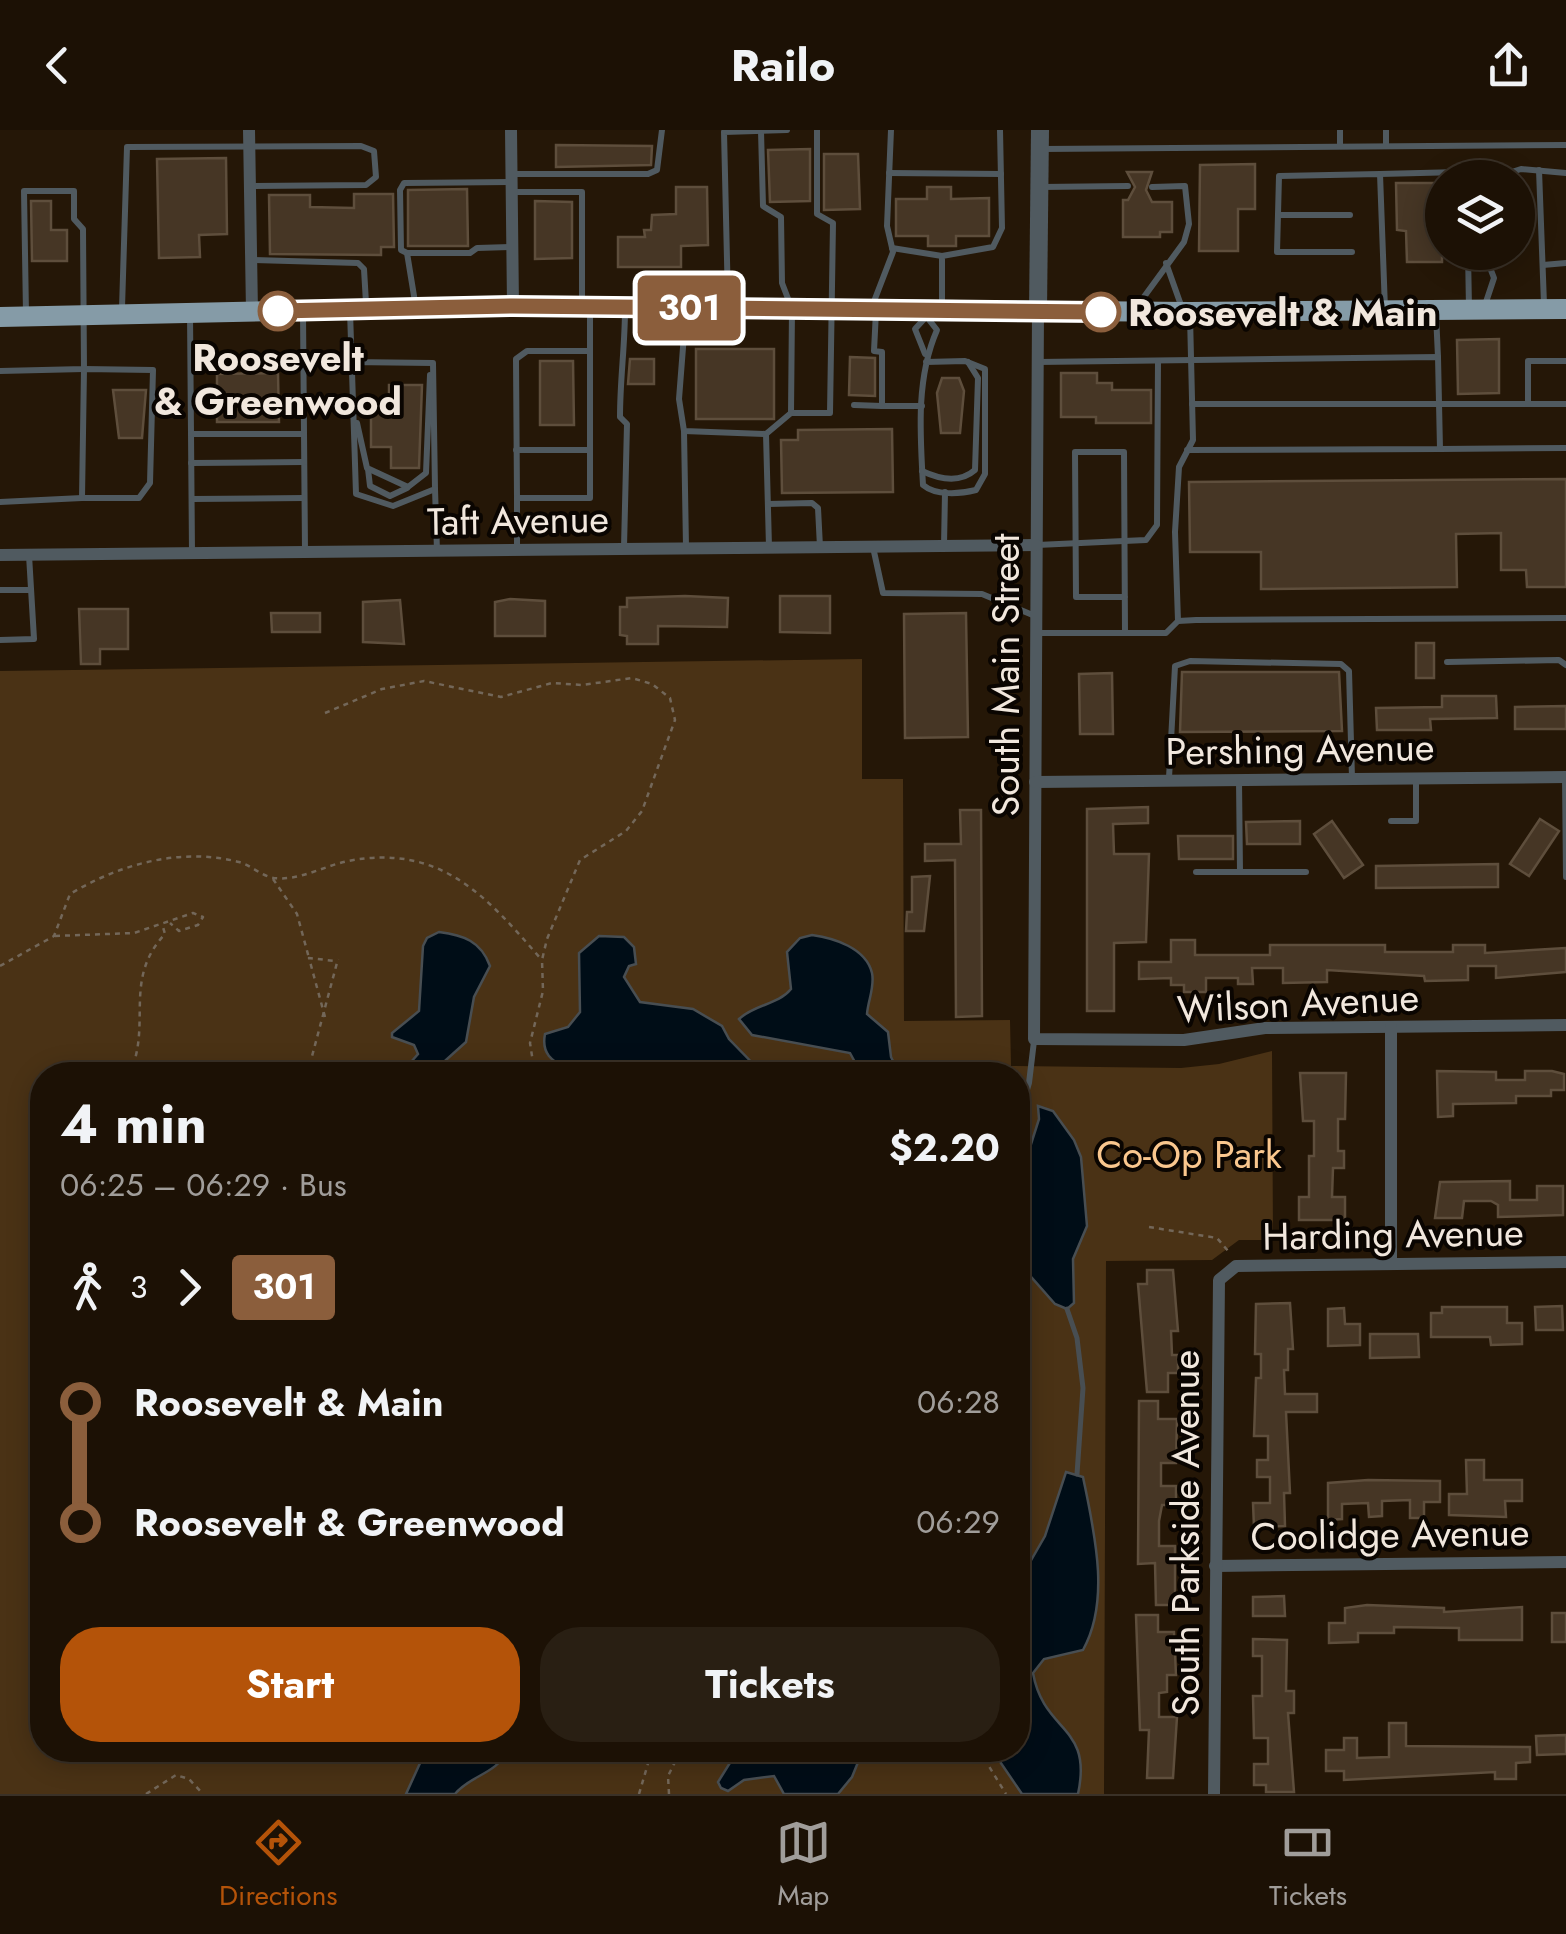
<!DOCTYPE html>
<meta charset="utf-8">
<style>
:root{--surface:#1c1105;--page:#291f13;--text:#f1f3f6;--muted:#a09d9a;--line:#3a3127;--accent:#b45309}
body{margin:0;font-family:Jost,sans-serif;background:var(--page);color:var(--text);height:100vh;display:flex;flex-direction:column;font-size:38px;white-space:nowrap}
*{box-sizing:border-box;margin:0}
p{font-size:32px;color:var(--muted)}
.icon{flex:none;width:55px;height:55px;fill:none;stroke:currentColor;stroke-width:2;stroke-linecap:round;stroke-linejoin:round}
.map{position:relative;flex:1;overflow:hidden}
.details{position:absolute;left:30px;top:932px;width:1000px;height:700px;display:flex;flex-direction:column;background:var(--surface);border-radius:40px;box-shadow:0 5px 25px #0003,0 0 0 2px var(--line)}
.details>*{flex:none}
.badge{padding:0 20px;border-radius:8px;font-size:35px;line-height:65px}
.fabs{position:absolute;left:1425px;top:30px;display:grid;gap:20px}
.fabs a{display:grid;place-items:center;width:110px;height:110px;border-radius:50%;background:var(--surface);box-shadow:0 5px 25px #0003,0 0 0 2px var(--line);font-size:50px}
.map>.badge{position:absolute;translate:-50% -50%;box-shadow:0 0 0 5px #fff}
.legs{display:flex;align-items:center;gap:15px;height:110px;padding:0 30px;font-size:32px}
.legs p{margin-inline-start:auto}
.summary{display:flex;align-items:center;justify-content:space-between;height:170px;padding:0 30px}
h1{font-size:55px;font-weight:700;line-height:75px}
.button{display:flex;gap:20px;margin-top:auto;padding:20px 30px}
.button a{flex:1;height:115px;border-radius:40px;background:var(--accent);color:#fff;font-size:40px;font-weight:700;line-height:115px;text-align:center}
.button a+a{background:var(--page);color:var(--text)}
ul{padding:0 30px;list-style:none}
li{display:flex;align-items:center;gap:35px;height:120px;font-size:38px}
li i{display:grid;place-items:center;width:15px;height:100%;margin:0 12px;background:currentColor}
li i::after{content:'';width:25px;height:25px;margin:-12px;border:8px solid;border-radius:50%;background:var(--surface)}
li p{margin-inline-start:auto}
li:first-child i{background:linear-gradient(#0000 50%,currentColor 0)}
li:last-child i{background:linear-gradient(currentColor 50%,#0000 0)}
header{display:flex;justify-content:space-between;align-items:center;height:130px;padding:0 30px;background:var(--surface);font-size:45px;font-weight:700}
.tabs{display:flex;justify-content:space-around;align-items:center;height:140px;border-top:2px solid var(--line);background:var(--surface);font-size:28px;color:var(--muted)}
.tabs a{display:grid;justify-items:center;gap:5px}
.tabs .current{color:var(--accent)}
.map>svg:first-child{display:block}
.green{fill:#4a3215;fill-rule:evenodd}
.water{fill:#000d17;stroke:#484e52;stroke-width:2.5}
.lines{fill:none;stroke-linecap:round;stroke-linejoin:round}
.stream{stroke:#484e52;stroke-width:5}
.building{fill:#463625;stroke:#5e4e3c;stroke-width:2.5}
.path{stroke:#736759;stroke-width:2.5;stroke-dasharray:5 5;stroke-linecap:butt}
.service{stroke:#505a60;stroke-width:6}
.minor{stroke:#505a60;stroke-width:12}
.tertiary{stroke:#505a60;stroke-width:18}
.primary{stroke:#859ba7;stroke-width:20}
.line-1-casing{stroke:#fff;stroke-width:22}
.line-1{stroke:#8b5e3c;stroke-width:15}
.stop-1-dot{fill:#fff;stroke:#8b5e3c;stroke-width:5}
.labels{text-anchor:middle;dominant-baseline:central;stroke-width:8;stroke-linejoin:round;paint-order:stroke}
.stop-label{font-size:38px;font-weight:bold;fill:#f1e7dd;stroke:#0a0501;text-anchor:start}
.street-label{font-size:38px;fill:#f1e7dd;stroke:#0a0501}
.park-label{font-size:38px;fill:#fac78e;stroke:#0a0501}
</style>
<header><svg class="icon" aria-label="back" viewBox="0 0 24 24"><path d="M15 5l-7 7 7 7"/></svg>Railo<svg class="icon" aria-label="share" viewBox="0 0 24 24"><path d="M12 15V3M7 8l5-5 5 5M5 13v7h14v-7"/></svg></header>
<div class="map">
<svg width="1566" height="1664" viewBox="0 0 1566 1664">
<rect width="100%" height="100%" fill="#251707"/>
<!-- green -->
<path class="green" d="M862,529V649H903L904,891L1010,890L1011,936L1181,938L1219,934L1272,921L1273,1110H1239L1212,1130L1106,1131L1104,1664H0V541ZM42,945H1018V1620H42Z"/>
<!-- water -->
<g class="water">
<path d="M439,802C463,805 481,811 490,836L474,867L466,912L438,937L437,945H369L411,932L418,924L414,915L392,907V903L419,881L423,816L427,808Z"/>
<path d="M812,805C834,808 866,818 872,843C875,857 868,870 867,884L888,902L891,927L900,945H862L850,923L752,905L739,889C755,874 778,875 791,859L787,822L800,808Z"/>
<path d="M599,806L624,807L634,817L636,834L629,836L624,847L640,872L693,879L722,896L729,909L764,945H576C559,933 540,929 545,904L568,897L580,882L579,823Z"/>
<path d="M1038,976L1053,981L1074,1010L1081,1027L1087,1096L1073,1129L1074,1173L1067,1179L1055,1174L1018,1132V1055L1039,989Z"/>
<path d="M1066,1342L1083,1347C1094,1401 1111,1470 1083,1520L1044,1529L1033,1543C1044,1604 1093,1594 1078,1664H1022L992,1620H1018V1453L1045,1406Z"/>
<path d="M426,1620H507C498,1644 470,1645 455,1664H406Z"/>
<path d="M738,1620H863L852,1647L838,1664H784L774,1646L744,1650L728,1661L721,1658L718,1652Z"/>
</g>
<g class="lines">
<!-- stream -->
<path class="stream" d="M1067,1179L1077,1208L1083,1258L1077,1344"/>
</g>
<!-- building -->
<g class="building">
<path d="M556,15L652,16L651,35L556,37Z"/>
<path d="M810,19V71L770,72L768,20Z"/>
<path d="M824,24H858L860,79L824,80Z"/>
<path d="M226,28L227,104L199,105L200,127L159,128L157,29Z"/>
<path d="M1255,34V79H1238V121H1199L1200,35Z"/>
<path d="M1127,42H1152L1146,60L1152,72H1172V102H1160V107H1123V70H1128L1135,57Z"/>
<path d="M1396,53H1442V132H1407L1406,101L1397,100Z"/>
<path d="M676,57H707L708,115L681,116V137H618V107H645L644,100H651L652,85L676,84Z"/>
<path d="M927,57H951V69L989,68V106H956V116H928V106H896V69H927Z"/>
<path d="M467,59L468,116H408V60Z"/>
<path d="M354,64H393L394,117H381V125L270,124L269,65H310V77L354,78Z"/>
<path d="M31,71H51V100H67V131H32Z"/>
<path d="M535,71L572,72V128L535,129Z"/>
<path d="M1499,209V263L1458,264L1457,210Z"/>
<rect x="696" y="219" width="78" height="70"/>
<path d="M850,227L875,228V266L849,265Z"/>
<path d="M630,229H654V254H628Z"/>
<path d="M540,231H573L574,295H540Z"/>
<path d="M278,243L279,292H217V244Z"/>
<path d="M1061,243H1097V253H1112V260H1151V293H1096V287H1061Z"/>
<path d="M942,248H959L964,261L960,303H941L937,263Z"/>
<path d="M389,255H422L419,338H391V317H371V273L389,272Z"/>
<path d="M113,260H146L142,308H119Z"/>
<path d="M892,299L893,362L782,363L781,310H798V300Z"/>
<path d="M1566,349V457H1527L1526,440H1501V403L1456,404L1457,457L1261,459V422H1190L1189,352Z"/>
<path d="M685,466L728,468L727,497L658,496V514H627V506L620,505V477H627V468Z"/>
<path d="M780,466H830V503L780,502Z"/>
<path d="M510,469L545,471V506H495V472Z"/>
<path d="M400,470L404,514L363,512V472Z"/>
<path d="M79,479H128V519H100V534H81Z"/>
<path d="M271,483H320V502H272Z"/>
<path d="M966,483L968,607L905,608L904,484Z"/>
<rect x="1416" y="513" width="18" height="35"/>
<path d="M1182,542H1339L1342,601L1180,602Z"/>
<path d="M1112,543L1113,604H1080L1079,544Z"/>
<path d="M1442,566H1496L1497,588L1430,589L1431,600H1377L1376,578L1442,577Z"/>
<path d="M1566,576V599H1515V577Z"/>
<path d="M1148,677V693L1113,694L1114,724H1149L1146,812L1114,813V881H1087V679Z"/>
<path d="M960,680H981L982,886L956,887L955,730L925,731V714H961Z"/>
<path d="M1540,689L1559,701L1529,746L1510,734Z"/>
<path d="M1300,691V714H1247L1246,692Z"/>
<path d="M1332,691L1363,735L1344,748L1314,704Z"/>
<path d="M1178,706H1233V729H1179Z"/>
<path d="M1498,734V757L1376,758V736Z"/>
<path d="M930,746L924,801H906L907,782H912V747Z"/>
<path d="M1171,810H1195V825H1270V815H1385V822H1453V815H1485V823L1566,818V842L1496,848V836H1468V850L1425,851L1424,846L1327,840V852L1283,853V838H1252L1253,854H1238V848H1206V862H1184V855H1171V848L1139,849V832H1171Z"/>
<path d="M1437,941L1496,942V950H1525V941H1552L1564,944V960H1551V966H1516V973L1453,974V986L1438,987Z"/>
<path d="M1300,943H1346L1345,989H1338V1021H1344V1038H1333L1332,1067H1345V1090H1299V1067H1309V1026H1314V991H1303Z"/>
<path d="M1510,1051V1070H1537V1056H1563V1085L1498,1087V1075L1491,1071H1464L1462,1088H1435L1440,1052Z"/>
<path d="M1147,1140H1173L1178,1201H1171L1172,1225H1178V1243H1168V1262H1147L1138,1154H1147Z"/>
<path d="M1290,1173L1293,1219H1288V1240H1284L1285,1264H1317V1282H1286L1290,1363H1284L1285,1396L1254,1397L1253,1373H1270V1347H1257V1330H1268V1306H1254L1256,1248H1261V1224H1255L1256,1174Z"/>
<path d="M1562,1176L1563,1200H1536L1535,1177Z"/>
<path d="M1442,1177H1507V1193H1522V1214L1491,1215L1490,1207H1431V1183H1442Z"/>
<path d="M1344,1178L1345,1194H1360V1215L1328,1216V1179Z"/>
<path d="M1370,1204H1418L1419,1227L1370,1228Z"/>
<path d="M1139,1271H1158V1289H1177L1176,1333H1161V1356H1176V1375H1162L1159,1391V1416H1175V1475H1156L1155,1433L1138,1434Z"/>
<path d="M1466,1330H1484V1350H1522V1371H1505L1506,1387L1449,1385V1364H1467Z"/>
<path d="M1368,1350L1440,1351V1372H1424V1388H1410V1370L1382,1371V1386L1369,1387L1368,1373L1342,1374V1389L1328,1390V1353Z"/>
<path d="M1284,1466L1285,1486H1253V1467Z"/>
<path d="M1367,1475L1444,1478V1482L1522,1477V1510H1459V1498L1394,1497V1503H1358V1512L1329,1513V1493H1345V1478Z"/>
<rect x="1552" y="1483" width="14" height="29"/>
<path d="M1136,1485H1158V1502H1174L1176,1545H1167V1562L1159,1563V1587H1177L1173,1648H1147L1149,1600H1140Z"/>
<path d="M1253,1509L1287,1510L1286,1561H1294V1583H1288L1294,1662H1266V1655H1254V1634H1268V1608H1254L1253,1566H1262V1526H1253Z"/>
<path d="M1389,1593H1406V1616L1530,1617V1632L1516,1633V1649H1495V1642L1344,1650V1641H1326V1620H1344V1608H1357V1628L1389,1627Z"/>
<path d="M1566,1605V1624L1537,1625L1536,1606Z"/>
</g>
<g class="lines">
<!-- path -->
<g class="path">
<path d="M325,583L382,559L424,551L501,567L552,553L582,555L632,548L652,554L670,568L675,590L642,681L626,701L580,730L547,809L542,830L543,861L530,913L535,945"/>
<path d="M273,749L297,784L309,828"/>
<path d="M55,806L134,803L193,783L203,787L198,795L179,801L170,793"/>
<path d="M0,836L54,806L70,764C120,734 181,717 239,732C251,735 261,746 274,748C299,751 324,736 348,731C441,713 487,767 541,829"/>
<path d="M325,887L309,828L335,831"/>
<path d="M129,945C153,895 122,850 165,804L163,797"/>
<path d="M307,945L338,829"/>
<path d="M1149,1097L1217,1108L1229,1122"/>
<path d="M979,1620L1006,1664"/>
<path d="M146,1664L176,1645L189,1649L203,1664"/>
<path d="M639,1664L652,1620"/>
<path d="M669,1664L668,1646L681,1620"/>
</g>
<!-- service -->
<g class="service">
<path d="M1340,0V16"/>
<path d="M1386,0V15"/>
<path d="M761,1L763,76L781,87L782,153L792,179L791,283H830L833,93L817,84V0"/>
<path d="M1042,19L1566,15"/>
<path d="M1539,40L1544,174"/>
<path d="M889,43L1001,44"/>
<path d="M511,44H648L657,40L662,0"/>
<path d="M1380,44L1460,42L1466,48"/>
<path d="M1493,48L1521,39L1566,43"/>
<path d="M1041,57L1128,56"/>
<path d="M513,62H582V175"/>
<path d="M1278,85H1350"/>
<path d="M892,118L942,126"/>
<path d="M1352,122H1277L1279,46L1380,44L1385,179"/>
<path d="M1468,122L1469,178"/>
<path d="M407,123L401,120L400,60L404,53L511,52"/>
<path d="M254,130L358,133L364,139L366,173"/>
<path d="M1166,133L1182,178"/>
<path d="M1543,135L1566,133"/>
<path d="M415,172L407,123H470L477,118L512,117"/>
<path d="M728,172L724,2L787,0"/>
<path d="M873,174L893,122L887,96L891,0"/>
<path d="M942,174V126L993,117L1002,98L1000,0"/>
<path d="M1138,175L1184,112L1189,94L1185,56L1152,57"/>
<path d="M122,178L127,17L361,16L374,21L376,47L366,55L252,56"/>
<path d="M1484,178L1494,148L1484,122"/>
<path d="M686,179L679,269L684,301L766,304L791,283"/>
<path d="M350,181L356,364L393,376L435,359L433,233L351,232"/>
<path d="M876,181L874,221L882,222V276H922"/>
<path d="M303,183L305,421"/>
<path d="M190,184L192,422"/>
<path d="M1436,184L1438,227"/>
<path d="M925,224L915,199L926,187"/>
<path d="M926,232L965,231L985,239V344L976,360C960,364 936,366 923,355C920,303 916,248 937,200L926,186"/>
<path d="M1038,232L1438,227L1440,319L1187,320"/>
<path d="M84,239L153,240L150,353L139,368H82Z"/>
<path d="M0,241L84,239L83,99L74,89V61H24L26,184"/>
<path d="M1192,274H1566"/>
<path d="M1528,274V231H1566"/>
<path d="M854,275L882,276"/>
<path d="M357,293L367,338L408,357L426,343L430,245"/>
<path d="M684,301L686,417"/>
<path d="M191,304H304"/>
<path d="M766,304L769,417"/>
<path d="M1440,319L1566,318"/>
<path d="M516,320H590"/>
<path d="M191,333L304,332"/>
<path d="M368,339L370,356L390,366L407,358"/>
<path d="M922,341C939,349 959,354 975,340L978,248L968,232"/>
<path d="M435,359L437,421"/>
<path d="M517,368L516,229L527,221H590"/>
<path d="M192,369L304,368"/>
<path d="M0,372L82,368"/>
<path d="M768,374L812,373L818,378L820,417"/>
<path d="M1037,415L1146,410L1157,395L1158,231"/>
<path d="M944,416L945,362"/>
<path d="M624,417L627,294L620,287C620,249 625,216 625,179"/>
<path d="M873,417L883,463L982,464L1035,486"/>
<path d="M517,419V368H590V178"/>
<path d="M0,460H31"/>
<path d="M1125,467H1076L1075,322H1124L1125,503"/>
<path d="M1178,491L1175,402L1179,337L1193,310L1190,186"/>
<path d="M1037,503H1166L1178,491L1196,490L1566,488"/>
<path d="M0,510L34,509L29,425"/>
<path d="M1447,532L1559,530L1566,535"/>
<path d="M1169,648L1175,536L1190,531L1341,534L1349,541L1352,648"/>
<path d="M1565,648L1566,747"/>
<path d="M1239,651L1240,742"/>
<path d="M1391,691H1416V650"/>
<path d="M1196,742H1306"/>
<path d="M1018,990L1029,953L1034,911"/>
</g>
<!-- minor -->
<g class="minor">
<path d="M249,0L252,182"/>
<path d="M511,0L513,176"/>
<path d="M1038,181L1034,909L1184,910L1265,898L1566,895"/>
<path d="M0,425L1036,415"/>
<path d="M1035,652L1566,647"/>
<path d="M1391,897V1134"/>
<path d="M1215,1436L1566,1432"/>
<path d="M1214,1664L1219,1150L1236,1136L1566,1132"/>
</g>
<!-- tertiary -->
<path class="tertiary" d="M1038,181L1040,0"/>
<!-- primary -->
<path class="primary" d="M0,187L513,176L1190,182L1566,179"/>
</g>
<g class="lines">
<defs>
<path id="line-1" d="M278,181L513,176L1101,182"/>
</defs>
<!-- line-1 casing -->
<use href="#line-1" class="line-1-casing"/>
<!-- line-1 -->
<use href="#line-1" class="line-1"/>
</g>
<!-- markers -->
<g class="stop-1-dot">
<circle cx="278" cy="181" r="18"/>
<circle cx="1101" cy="182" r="18"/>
</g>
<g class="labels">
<!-- stop labels -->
<g class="stop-label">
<text x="1128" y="182">Roosevelt &amp; Main</text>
<text x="278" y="227" text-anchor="middle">Roosevelt<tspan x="278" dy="44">&amp; Greenwood</tspan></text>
</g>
<!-- street labels -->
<g class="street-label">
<text transform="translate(518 390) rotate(-1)">Taft Avenue</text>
<text transform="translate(1005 545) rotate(-90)">South Main Street</text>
<text transform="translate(1300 619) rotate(-1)">Pershing Avenue</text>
<text transform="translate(1298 873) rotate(-3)">Wilson Avenue</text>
<text transform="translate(1393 1104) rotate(-1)">Harding Avenue</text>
<text transform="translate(1185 1403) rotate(-90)">South Parkside Avenue</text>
<text transform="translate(1390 1404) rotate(-1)">Coolidge Avenue</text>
</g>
<!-- park labels -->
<g class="park-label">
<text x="1189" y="1024">Co-Op Park</text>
</g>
</g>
</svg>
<div class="fabs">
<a><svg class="icon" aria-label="layers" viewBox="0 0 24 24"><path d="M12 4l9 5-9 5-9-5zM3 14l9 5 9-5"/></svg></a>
</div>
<b class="badge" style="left:689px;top:178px;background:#8b5e3c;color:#fff">301</b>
<section class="details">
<div class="summary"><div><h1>4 min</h1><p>06:25 – 06:29 · Bus</p></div><b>$2.20</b></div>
<div class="legs"><svg class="icon" aria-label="walk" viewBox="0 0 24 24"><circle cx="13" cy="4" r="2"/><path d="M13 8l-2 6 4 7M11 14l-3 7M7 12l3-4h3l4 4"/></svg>3<svg class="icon" aria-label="forward" viewBox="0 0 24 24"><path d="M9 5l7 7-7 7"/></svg><b class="badge" style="background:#8b5e3c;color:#fff">301</b></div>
<ul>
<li><i style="color:#8b5e3c"></i><b>Roosevelt &amp; Main</b><p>06:28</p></li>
<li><i style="color:#8b5e3c"></i><b>Roosevelt &amp; Greenwood</b><p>06:29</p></li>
</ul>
<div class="button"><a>Start</a><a>Tickets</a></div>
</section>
</div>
<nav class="tabs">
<a class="current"><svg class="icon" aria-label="directions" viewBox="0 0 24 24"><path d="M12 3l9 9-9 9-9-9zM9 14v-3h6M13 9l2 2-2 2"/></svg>Directions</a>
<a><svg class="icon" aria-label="map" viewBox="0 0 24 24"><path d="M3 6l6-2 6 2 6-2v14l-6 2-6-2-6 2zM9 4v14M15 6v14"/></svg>Map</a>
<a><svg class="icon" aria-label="tickets" viewBox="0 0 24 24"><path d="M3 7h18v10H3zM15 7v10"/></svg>Tickets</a>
</nav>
